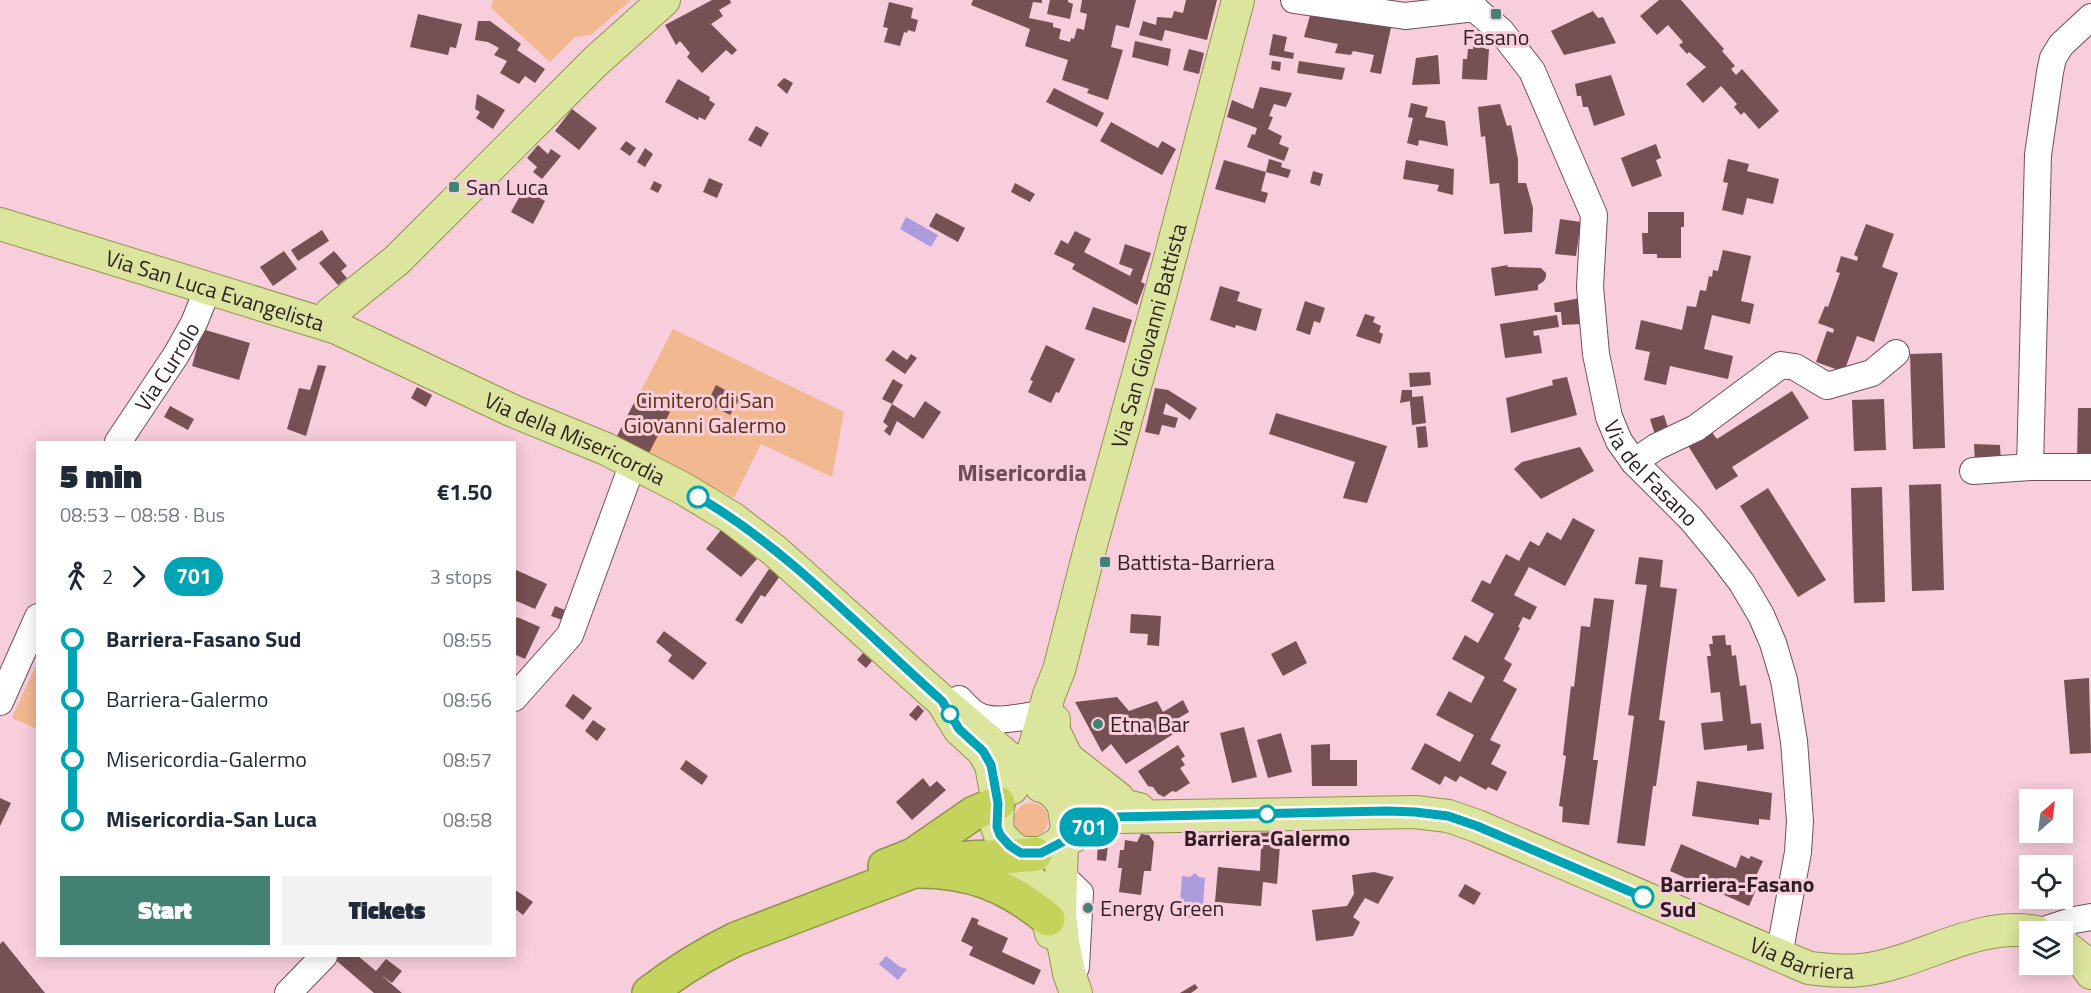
<!DOCTYPE html>
<meta charset="utf-8">
<style>
:root{--surface:#fff;--page:#f2f2f3;--text:#1f2937;--muted:#747a83;--accent:#418272}
body{margin:0;font-family:"Titillium Web",sans-serif;background:var(--page);color:var(--text);height:100vh;display:flex;flex-direction:column;font-size:22px;white-space:nowrap}
*{box-sizing:border-box;margin:0}
p{font-size:20px;color:var(--muted)}
.icon{flex:none;width:33px;height:33px;fill:none;stroke:currentColor;stroke-width:2;stroke-linecap:round;stroke-linejoin:round}
.map{position:relative;flex:1;overflow:hidden}
.panel{position:absolute;left:36px;top:441px;width:480px;height:516px;display:flex;flex-direction:column;background:var(--surface);border-radius:0px;box-shadow:0 3px 15px #0003}
.panel>*{flex:none}
.badge{padding:0 12px;border-radius:20px;font-size:21px;line-height:39px}
.needle{width:39px;rotate:28deg}
.tools{position:absolute;left:2019px;top:789px;display:grid;gap:12px}
.tools a{display:grid;place-items:center;width:54px;height:54px;border-radius:0px;background:var(--surface);box-shadow:0 3px 15px #0003;font-size:30px}
.map>.badge{position:absolute;translate:-50% -50%;box-shadow:0 0 0 3px #fff}
.legs{display:flex;align-items:center;gap:9px;height:66px;padding:0 24px;font-size:20px}
.legs p{margin-inline-start:auto}
.headline{display:flex;align-items:center;justify-content:space-between;height:102px;padding:0 24px}
h1{font-size:33px;font-weight:800;line-height:45px}
.action{display:flex;gap:12px;margin-top:auto;padding:12px 24px}
.action a{flex:1;height:69px;border-radius:0px;background:var(--accent);color:#fff;font-size:24px;font-weight:800;line-height:69px;text-align:center}
.action a+a{background:var(--page);color:var(--text)}
ul{padding:0 24px;list-style:none}
li{display:flex;align-items:center;gap:21px;height:60px;font-size:22px}
li i{display:grid;place-items:center;width:9px;height:100%;margin:0 8px;background:currentColor}
li i::after{content:'';width:15px;height:15px;margin:-8px;border:4px solid;border-radius:50%;background:var(--surface)}
li p{margin-inline-start:auto}
li:first-child i{background:linear-gradient(#0000 50%,currentColor 0)}
li:last-child i{background:linear-gradient(currentColor 50%,#0000 0)}
.map>svg:first-child{display:block}
.green{fill:#f2b890}
.water{fill:#ac9bdd}
.building{fill:#765052}
.lines{fill:none;stroke-linecap:round;stroke-linejoin:round}
.minor-casing{stroke:#734f5c;stroke-width:28}
.major-casing{stroke:#909448;stroke-width:34}
.highway-casing{stroke:#909448;stroke-width:36}
.minor{stroke:#fff;stroke-width:26}
.major{stroke:#dce59d;stroke-width:32}
.highway{stroke:#c4d35c;stroke-width:33}
.line-1-casing{stroke:#fff;stroke-width:14}
.line-1{stroke:#00a3b4;stroke-width:9}
.poi-dot{fill:#418272;stroke:#f8cddc;stroke-width:2}
.stop-1-dot{fill:#fff;stroke:#00a3b4;stroke-width:3}
.labels{text-anchor:middle;dominant-baseline:central;stroke-width:6;stroke-linejoin:round;paint-order:stroke}
.poi-label{font-size:22px;fill:#2e1e24;stroke:#f8cddc;text-anchor:start}
.street-label{font-size:22px;fill:#2e1e24;stroke:#f8cddc}
.park-label{font-size:22px;fill:#5c3211;stroke:#f8cddc}
.stop-label{font-size:22px;font-weight:bold;fill:#2e1e24;stroke:#f8cddc}
.neighbourhood-label{font-size:24px;font-weight:bold;fill:#704c59;stroke:#f8cddc}
</style>
<div class="map">
<svg width="2091" height="993" viewBox="0 0 2091 993">
<rect width="100%" height="100%" fill="#f8cddc"/>
<!-- green -->
<g class="green">
<path d="M493,0H631L591,35L575,37L550,62L491,8Z"/>
<path d="M673,329L844,412L832,477L761,444L734,498L617,436Z"/>
<path d="M35,667L38,668L37,729L12,718Z"/>
<circle cx="1031" cy="820" r="17"/>
</g>
<!-- water -->
<g class="water">
<path d="M906,217L938,235L931,247L900,229Z"/>
<path d="M1195,873L1199,877L1205,878L1202,919L1179,917L1182,876L1190,877Z"/>
<path d="M886,956L900,967L907,969L898,980L879,964Z"/>
</g>
<!-- building -->
<g class="building">
<path d="M712,0H730L731,3L719,10L723,16L711,24L737,50L732,55L726,50L702,73L687,57L690,53L680,41L676,45L665,25Z"/>
<path d="M973,0H1042V3L1033,2L1029,18L1053,23V27L1061,29L1059,39L1070,42L1071,38L1074,39L1077,28L1084,30L1087,14L1080,12L1082,0H1136L1129,28L1116,25L1111,47L1123,50L1108,100L1087,93L1089,89L1062,80L1068,60L1025,46L1030,29L971,5Z"/>
<path d="M1050,0H1068V2L1073,4L1070,19L1047,14Z"/>
<path d="M1186,0H1217L1207,40L1165,30L1162,41L1139,35L1143,21L1156,25L1157,17L1172,18L1174,11L1183,13Z"/>
<path d="M1659,0H1681L1724,49L1722,51L1735,66L1731,69L1736,75L1742,69L1779,111L1759,129L1744,112L1741,115L1734,107L1737,104L1721,86L1703,103L1686,84L1706,67L1689,52L1687,54L1679,45L1683,42L1668,25L1657,35L1640,16Z"/>
<path d="M889,2L913,8L911,18L918,20L915,32L908,30L907,33L904,32L900,46L884,42L888,28L883,27Z"/>
<path d="M1593,11L1598,18L1603,17L1616,43L1564,55L1551,31Z"/>
<path d="M1311,12L1392,23L1381,74L1370,72L1374,55L1353,51L1351,55L1335,53L1338,44L1304,37Z"/>
<path d="M418,14L462,24L456,48L450,47L448,55L410,47Z"/>
<path d="M478,21H490L521,44L517,50L545,69L535,83L525,76L519,84L500,73L507,61L494,55L499,48L488,42L475,40Z"/>
<path d="M1273,34L1287,37L1284,51L1294,53L1293,59L1269,55Z"/>
<path d="M1474,38L1485,39V49H1489L1487,80L1462,79L1463,59H1467L1468,49H1473Z"/>
<path d="M1135,41L1171,49L1168,66L1132,57Z"/>
<path d="M1189,49L1204,53L1199,74L1183,70Z"/>
<path d="M1438,55L1440,84L1412,85L1416,58Z"/>
<path d="M1272,61L1281,62L1280,71L1271,69Z"/>
<path d="M1299,61L1345,68L1342,80L1297,73Z"/>
<path d="M1611,75L1625,115L1594,126L1588,107H1583L1581,96H1577L1575,84Z"/>
<path d="M784,78L793,83L787,94L777,85Z"/>
<path d="M678,79L710,97L709,100L715,104L705,120L699,117L698,120L665,102Z"/>
<path d="M1260,87L1292,93L1286,107L1274,104L1269,116L1273,117L1268,129L1282,136L1279,144L1289,148L1284,161L1247,147L1252,134L1255,135L1257,128L1227,117L1232,100L1253,109Z"/>
<path d="M1054,88L1104,113L1097,127L1046,102Z"/>
<path d="M477,94L505,110L493,129L476,118L480,112L475,109Z"/>
<path d="M1411,103L1428,107L1425,117L1445,121L1448,146L1419,140L1418,146L1407,143L1413,118L1408,117Z"/>
<path d="M1500,104L1507,126L1511,125L1518,159V183H1526L1533,208L1532,232L1504,234L1499,183L1490,184L1485,136L1481,137L1478,107Z"/>
<path d="M572,109L597,128L579,150L555,131Z"/>
<path d="M1111,122L1158,148L1162,141L1176,149L1162,175L1100,141Z"/>
<path d="M756,126L769,133L761,147L748,140Z"/>
<path d="M626,141L636,148L630,156L620,149Z"/>
<path d="M1656,144L1661,158L1656,160L1662,176L1632,187L1621,158Z"/>
<path d="M538,145L548,154L551,149L561,156L542,179L533,172L537,167L527,158Z"/>
<path d="M645,148L653,154L645,167L637,162Z"/>
<path d="M1269,159L1282,163L1281,167L1291,170L1288,178L1266,172Z"/>
<path d="M1728,159L1749,164L1747,171L1779,179L1773,204L1747,198L1743,215L1722,210L1728,183L1723,182Z"/>
<path d="M1224,160L1266,172L1261,191L1268,193L1265,203L1215,189Z"/>
<path d="M1406,160L1454,169L1453,195L1437,191L1439,185L1403,179Z"/>
<path d="M1313,171L1323,174L1320,186L1310,183Z"/>
<path d="M709,178L723,184L717,198L703,192Z"/>
<path d="M654,181L662,185L658,193L650,189Z"/>
<path d="M1015,183L1035,194L1030,202L1011,192Z"/>
<path d="M524,189L545,201L533,224L511,212Z"/>
<path d="M1648,212H1684V227H1681V258H1657V254H1643L1642,233H1648Z"/>
<path d="M936,213L965,228L958,242L929,226Z"/>
<path d="M1560,219L1581,222L1576,256L1555,254Z"/>
<path d="M1866,224L1894,234L1882,267L1898,273L1874,342L1857,336L1844,372L1816,362L1827,331L1833,333L1834,329L1818,323L1825,306L1828,307L1840,273L1836,272L1841,256L1857,261L1858,257L1854,255Z"/>
<path d="M322,230L329,241L298,261L291,250Z"/>
<path d="M1075,231L1091,239L1084,252L1130,276L1133,269L1119,264L1125,244L1151,253L1141,282L1145,284L1137,305L1072,269L1075,264L1054,254L1061,240L1068,244Z"/>
<path d="M1723,250L1751,256L1741,301L1754,304L1750,324L1712,315L1704,349L1733,356L1728,379L1670,366L1666,385L1644,380L1650,352L1635,349L1641,320L1682,330L1687,306L1696,307L1700,290L1706,291L1709,276L1712,277L1713,270L1718,271Z"/>
<path d="M284,251L297,269L273,286L260,267Z"/>
<path d="M334,251L347,266L341,271L347,278L338,285L319,263Z"/>
<path d="M1508,265L1507,267L1541,268L1546,273V277L1544,281L1538,285V290L1495,296L1491,268Z"/>
<path d="M1220,286L1240,292L1237,301L1262,309L1256,331L1236,325L1235,328L1210,320Z"/>
<path d="M1580,298L1581,324L1562,325L1561,312H1555L1554,303Z"/>
<path d="M1305,301L1325,308L1320,323L1314,321L1310,335L1296,330Z"/>
<path d="M1093,307L1132,320L1125,343L1085,329Z"/>
<path d="M1365,314L1375,317L1373,322L1381,326L1379,332L1383,334L1380,344L1356,336Z"/>
<path d="M1557,315L1559,327L1533,331L1534,336L1539,335L1542,353L1505,358L1500,324Z"/>
<path d="M202,329L250,343L239,380L192,366Z"/>
<path d="M1046,345L1075,359L1059,393L1056,392L1051,403L1028,392L1033,381L1030,380Z"/>
<path d="M893,350L907,360L911,354L917,358L905,374L885,360Z"/>
<path d="M1942,353L1945,448L1913,449L1910,354Z"/>
<path d="M318,365L326,366L306,436L287,429L299,388L310,390Z"/>
<path d="M1430,372L1431,385L1410,387L1409,373Z"/>
<path d="M1567,377L1577,415L1511,433L1506,398L1553,385L1552,380Z"/>
<path d="M893,379L903,385L892,404L882,399Z"/>
<path d="M716,385L740,398L730,415L707,403Z"/>
<path d="M417,387L432,395L426,407L411,398Z"/>
<path d="M1155,388L1168,390L1197,408L1190,420L1166,403L1163,414L1178,418L1175,428L1162,425L1159,435L1145,432Z"/>
<path d="M1402,390H1412V397L1423,396L1426,423L1412,425L1410,401L1400,403Z"/>
<path d="M1792,391L1809,418L1732,467L1738,476L1716,490L1685,441L1708,427L1717,439Z"/>
<path d="M638,395L670,412L649,453L617,436Z"/>
<path d="M1884,399L1886,450L1854,451L1852,400Z"/>
<path d="M925,401L941,412L923,439L897,421L890,436L884,431L888,426L883,422L892,404L914,418Z"/>
<path d="M170,406L194,419L188,430L164,417Z"/>
<path d="M2078,408H2091V460H2077Z"/>
<path d="M1276,413L1387,446L1367,503L1343,498L1355,462L1269,434Z"/>
<path d="M1664,415L1670,434L1656,438L1650,419Z"/>
<path d="M1426,426L1428,447L1418,448L1416,427Z"/>
<path d="M1974,444L2000,445L2001,464L1975,465Z"/>
<path d="M1580,447L1594,471L1541,499L1514,469L1522,462Z"/>
<path d="M1941,484L1944,590L1912,591L1909,485Z"/>
<path d="M1882,487L1885,602L1854,603L1851,488Z"/>
<path d="M1768,488L1826,580L1798,597L1740,506Z"/>
<path d="M1573,518L1595,530L1565,586L1529,567L1514,595L1537,607L1530,620L1523,617L1518,627L1520,628L1504,659L1512,664L1503,681L1517,689L1490,740L1501,745L1491,764L1507,772L1497,791L1488,787L1486,790L1460,776L1456,782L1445,776L1440,785L1411,769L1425,743L1460,762L1474,735L1436,715L1449,691L1471,703L1485,677L1452,659L1465,635L1478,643L1494,614L1471,601L1482,580L1490,584L1506,554L1519,561L1530,541L1539,546L1547,532L1561,540Z"/>
<path d="M721,530L757,559L741,577L706,549Z"/>
<path d="M1639,557L1663,560L1660,587L1677,589L1659,720L1665,721L1656,786H1653L1645,846L1617,843L1634,716L1628,715L1647,585L1635,584Z"/>
<path d="M514,569L547,584L535,609L514,600Z"/>
<path d="M769,569L780,576L765,597L761,595L742,624L735,620Z"/>
<path d="M1594,598L1614,600L1593,760H1598L1589,825L1562,822L1563,807L1559,806L1566,756L1563,755L1571,686L1574,687L1581,626L1590,627Z"/>
<path d="M555,606L565,610L562,620L551,616Z"/>
<path d="M1131,614L1161,616L1159,646L1147,645L1148,634L1130,633Z"/>
<path d="M517,617L540,627L525,659L514,654V622Z"/>
<path d="M664,631L707,663L693,680L668,661L672,655L656,642Z"/>
<path d="M1725,635L1726,645H1731L1732,656L1736,655L1740,686L1746,685L1751,724L1761,723L1764,749L1747,751V745L1704,750L1701,723L1723,721L1720,692L1711,693L1707,656H1711L1709,644H1713L1712,636Z"/>
<path d="M1296,641L1307,663L1283,676L1271,654Z"/>
<path d="M863,653L872,661L866,668L857,660Z"/>
<path d="M2089,678L2091,753L2070,754L2064,680Z"/>
<path d="M573,694L592,708L583,720L565,706Z"/>
<path d="M1117,697L1129,711L1157,701L1163,712L1183,700L1189,712L1170,723L1175,733L1126,764L1111,744L1102,752L1075,702Z"/>
<path d="M918,705L924,711L916,721L909,715Z"/>
<path d="M593,720L606,729L597,741L585,731Z"/>
<path d="M1244,727L1257,777L1232,783L1220,733Z"/>
<path d="M1281,733L1292,772L1268,778L1257,740Z"/>
<path d="M1330,744V760H1357V786H1312L1311,745Z"/>
<path d="M1178,745L1185,756L1181,759L1185,765L1180,768L1190,783L1176,792L1172,791L1164,797L1158,794L1153,787L1148,786L1138,771Z"/>
<path d="M686,760L708,776L702,785L680,769Z"/>
<path d="M923,778L930,787L937,781L946,790L912,820L896,802Z"/>
<path d="M1697,781L1772,793L1770,820L1759,819V825L1692,816Z"/>
<path d="M0,798L11,803L0,826Z"/>
<path d="M1281,832L1277,884L1263,882L1261,906L1215,902L1218,867L1260,871L1261,847H1254L1255,833Z"/>
<path d="M1141,834L1149,835L1154,842L1151,871H1144L1141,895L1119,892L1122,868H1118L1120,850H1124L1125,840L1137,842Z"/>
<path d="M1098,844L1108,846L1106,861L1097,860Z"/>
<path d="M1681,844L1736,868L1741,855L1749,859L1751,856L1763,861L1757,874L1760,876L1753,891L1755,892L1749,906L1670,871Z"/>
<path d="M1374,872L1394,877L1378,904L1365,898L1353,917L1360,922L1353,936L1316,941L1312,910L1347,906L1354,894L1352,875Z"/>
<path d="M1465,884L1481,893L1474,905L1458,896Z"/>
<path d="M514,889L533,902L523,915L514,908Z"/>
<path d="M972,917L979,920L977,924L1008,938L1002,952L1041,970L1034,985L969,955L973,947L961,941Z"/>
<path d="M3,941L45,993H0V944Z"/>
<path d="M331,956H358L376,971L386,959L402,971L392,983L381,975L402,993H374Z"/>
<path d="M1195,984L1198,988L1191,993H1180Z"/>
</g>
<g class="lines">
<defs>
<g id="minor">
<path d="M1294,0L1405,16L1475,8"/>
<path id="s1" d="M1464,0L1501,31L1532,71L1594,215L1590,287L1596,354L1609,417L1619,441L1634,462L1691,519L1720,554L1742,583L1761,615L1773,643L1784,680L1794,741L1800,821L1798,852L1779,956"/>
<path id="s2" d="M118,442L176,355L194,323L208,288"/>
<path d="M1634,462L1656,447L1696,428L1781,365L1795,367L1827,386L1872,373L1896,353"/>
<path d="M2030,467L2038,155L2050,72L2053,58L2061,45L2091,17"/>
<path d="M1973,471L2030,467H2091"/>
<path d="M514,698L570,635L633,463"/>
<path d="M959,699C965,705 971,712 977,715C993,724 1019,717 1036,715"/>
<path d="M0,702L38,617"/>
<path d="M1061,875L1080,893L1076,967"/>
<path d="M2038,932L2074,920L2091,917"/>
<path d="M288,993L324,956"/>
</g>
<g id="major">
<path id="s3" d="M0,224L337,328L513,411L606,449L682,488L732,518L775,551L942,701L1023,770L1054,793L1061,801"/>
<path d="M324,323L331,313L397,260L596,61L664,0"/>
<path id="s4" d="M942,701L959,729L983,751L991,765L998,803L997,827L1000,835L1010,846L1021,853H1041L1105,820L1117,817L1415,812L1448,816L1477,826L1809,968C1826,970 1843,972 1861,970C1919,964 1977,920 2036,932"/>
<path d="M1054,720L1052,755L1055,782L1064,808L1067,828L1062,841L1060,915L1063,942L1069,973L1076,993"/>
<path d="M1053,729L1067,758L1118,798"/>
<path d="M1041,786L1139,809"/>
<path id="s5" d="M1012,788L1034,749L1049,695L1059,670L1091,545L1160,296L1238,0"/>
<path d="M1005,842C1027,873 1044,895 1051,933"/>
<path d="M2062,944L2082,960L2091,973"/>
</g>
<g id="highway">
<path d="M944,861C974,855 1004,859 1035,854"/>
<path d="M885,866L913,855L974,813L998,803"/>
<path d="M649,993C676,972 705,954 736,939L914,871C969,870 1006,885 1048,919"/>
</g>
</defs>
<!-- minor casing -->
<use href="#minor" class="minor-casing"/>
<!-- major casing -->
<use href="#major" class="major-casing"/>
<!-- highway casing -->
<use href="#highway" class="highway-casing"/>
<!-- minor -->
<use href="#minor" class="minor"/>
<!-- major -->
<use href="#major" class="major"/>
<!-- highway -->
<use href="#highway" class="highway"/>
</g>
<g class="lines">
<defs>
<path id="line-1" d="M698,497C787,548 865,633 942,701L959,729L983,751L991,765L998,803L997,827L1000,835L1010,846L1021,853H1041L1105,820L1117,817L1387,811L1415,812L1448,816L1477,826L1643,897"/>
</defs>
<!-- line-1 casing -->
<use href="#line-1" class="line-1-casing"/>
<!-- line-1 -->
<use href="#line-1" class="line-1"/>
</g>
<!-- markers -->
<g class="poi-dot">
<rect x="1490" y="8" width="12" height="12" rx="3"/>
<rect x="448" y="181" width="12" height="12" rx="3"/>
<rect x="1099" y="556" width="12" height="12" rx="3"/>
<circle cx="1098" cy="724" r="6"/>
<circle cx="1088" cy="908" r="6"/>
</g>
<g class="stop-1-dot">
<circle cx="698" cy="497" r="10"/>
<circle cx="950" cy="714" r="8"/>
<circle cx="1267" cy="814" r="8"/>
<circle cx="1643" cy="897" r="10"/>
</g>
<g class="labels">
<!-- poi labels -->
<g class="poi-label">
<text x="1496" y="37" text-anchor="middle">Fasano</text>
<text x="466" y="187">San Luca</text>
<text x="1117" y="562">Battista-Barriera</text>
<text x="1110" y="724">Etna Bar</text>
<text x="1100" y="908">Energy Green</text>
</g>
<!-- street labels -->
<g class="street-label">
<text stroke="none"><textPath href="#s3" startOffset="225">Via San Luca Evangelista</textPath></text>
<text stroke="none"><textPath href="#s5" startOffset="474">Via San Giovanni Battista</textPath></text>
<text stroke="none"><textPath href="#s2" startOffset="90">Via Currolo</textPath></text>
<text stroke="none"><textPath href="#s3" startOffset="615">Via della Misericordia</textPath></text>
<text stroke="none"><textPath href="#s1" startOffset="530">Via del Fasano</textPath></text>
<text stroke="none"><textPath href="#s4" startOffset="999">Via Barriera</textPath></text>
</g>
<!-- park labels -->
<g class="park-label">
<text x="705" y="400">Cimitero di San<tspan x="705" dy="25">Giovanni Galermo</tspan></text>
</g>
<!-- stop labels -->
<g class="stop-label">
<text x="1267" y="838">Barriera-Galermo</text>
<text x="1660" y="884" text-anchor="start">Barriera-Fasano<tspan x="1660" dy="25">Sud</tspan></text>
</g>
<!-- neighbourhood labels -->
<g class="neighbourhood-label">
<text x="1022" y="472">Misericordia</text>
</g>
</g>
</svg>
<div class="tools">
<a><svg class="needle" viewBox="-14 -14 28 28"><path d="M0-13l5 13h-10z" fill="#e53935"/><path d="M0 13l5-13h-10z" fill="#747a83"/></svg></a>
<a><svg class="icon" aria-label="locate" viewBox="0 0 24 24"><circle cx="12" cy="12" r="6"/><path d="M12 2v4M12 18v4M2 12h4M18 12h4"/></svg></a>
<a><svg class="icon" aria-label="layers" viewBox="0 0 24 24"><path d="M12 4l9 5-9 5-9-5zM3 14l9 5 9-5"/></svg></a>
</div>
<b class="badge" style="left:1089px;top:827px;background:#00a3b4;color:#fff">701</b>
<section class="panel">
<div class="headline"><div><h1>5 min</h1><p>08:53 – 08:58 · Bus</p></div><b>€1.50</b></div>
<div class="legs"><svg class="icon" aria-label="walk" viewBox="0 0 24 24"><circle cx="13" cy="4" r="2"/><path d="M13 8l-2 6 4 7M11 14l-3 7M7 12l3-4h3l4 4"/></svg>2<svg class="icon" aria-label="forward" viewBox="0 0 24 24"><path d="M9 5l7 7-7 7"/></svg><b class="badge" style="background:#00a3b4;color:#fff">701</b><p>3 stops</p></div>
<ul>
<li><i style="color:#00a3b4"></i><b>Barriera-Fasano Sud</b><p>08:55</p></li>
<li><i style="color:#00a3b4"></i><span>Barriera-Galermo</span><p>08:56</p></li>
<li><i style="color:#00a3b4"></i><span>Misericordia-Galermo</span><p>08:57</p></li>
<li><i style="color:#00a3b4"></i><b>Misericordia-San Luca</b><p>08:58</p></li>
</ul>
<div class="action"><a>Start</a><a>Tickets</a></div>
</section>
</div>
